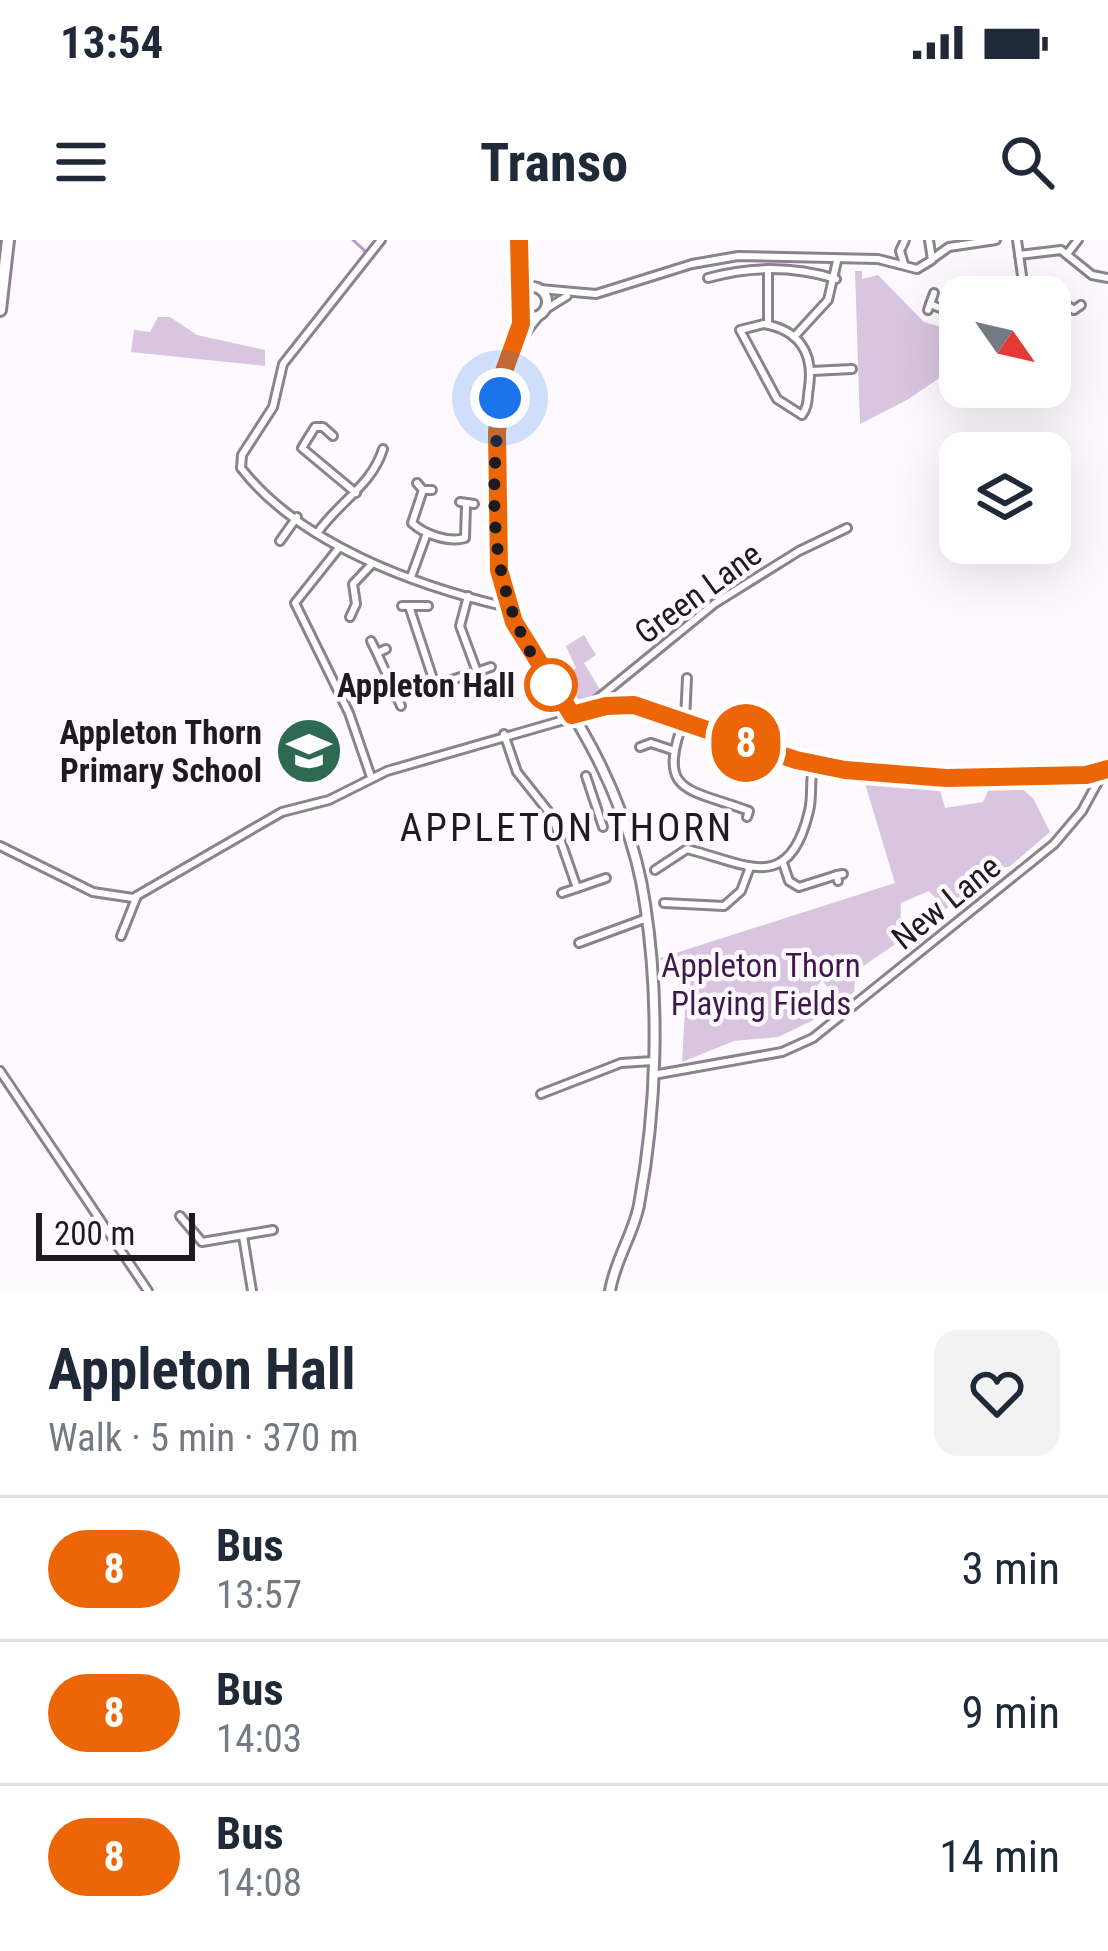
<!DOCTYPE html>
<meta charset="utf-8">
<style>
:root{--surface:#fff;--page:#f2f2f3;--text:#1f2937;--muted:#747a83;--line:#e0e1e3}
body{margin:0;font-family:"Roboto Condensed",sans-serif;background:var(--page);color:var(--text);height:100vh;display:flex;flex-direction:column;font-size:45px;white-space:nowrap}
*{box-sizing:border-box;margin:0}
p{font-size:39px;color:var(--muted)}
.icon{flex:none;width:66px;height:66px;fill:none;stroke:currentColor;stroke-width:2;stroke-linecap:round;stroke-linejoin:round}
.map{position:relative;height:1051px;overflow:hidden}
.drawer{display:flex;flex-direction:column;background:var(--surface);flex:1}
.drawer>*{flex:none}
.badge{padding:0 24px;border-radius:39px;font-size:42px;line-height:78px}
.needle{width:78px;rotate:124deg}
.buttons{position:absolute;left:939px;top:36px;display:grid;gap:24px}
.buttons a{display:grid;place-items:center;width:132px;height:132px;border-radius:24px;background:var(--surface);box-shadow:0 12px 48px #0002;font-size:60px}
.scale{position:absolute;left:36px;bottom:30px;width:159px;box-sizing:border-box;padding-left:12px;border:6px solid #1d1b1e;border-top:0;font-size:33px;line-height:42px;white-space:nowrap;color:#1d1b1e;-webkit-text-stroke:9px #fdf9ff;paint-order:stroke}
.you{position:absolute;width:60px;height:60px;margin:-30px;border:9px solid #fff;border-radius:50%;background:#1a73e8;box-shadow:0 0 0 18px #1a73e833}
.map>.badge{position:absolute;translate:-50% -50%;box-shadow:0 0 0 6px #fff}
.round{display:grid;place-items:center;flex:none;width:126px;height:126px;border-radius:24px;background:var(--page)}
.headline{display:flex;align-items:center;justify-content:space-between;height:204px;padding:0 48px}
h1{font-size:57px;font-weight:700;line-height:90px}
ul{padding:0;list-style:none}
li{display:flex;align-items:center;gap:36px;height:144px;padding:0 48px;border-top:3px solid var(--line)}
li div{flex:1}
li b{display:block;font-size:45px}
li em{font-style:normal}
li .badge{min-width:132px;font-weight:700;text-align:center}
.status{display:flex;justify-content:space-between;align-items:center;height:84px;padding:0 60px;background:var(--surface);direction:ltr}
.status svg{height:33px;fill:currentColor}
header{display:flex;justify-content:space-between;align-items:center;height:156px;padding:0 48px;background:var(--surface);font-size:54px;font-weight:700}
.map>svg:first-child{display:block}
.green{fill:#d9c5e0}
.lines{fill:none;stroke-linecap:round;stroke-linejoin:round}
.stream{stroke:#ba9bc5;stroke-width:3}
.minor-casing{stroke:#8a838c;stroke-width:12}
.major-casing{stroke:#8a838c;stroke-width:14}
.highway-casing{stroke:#8a838c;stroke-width:16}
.minor{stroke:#fff;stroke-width:6}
.major{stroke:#fff;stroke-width:8}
.highway{stroke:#fff;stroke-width:10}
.line-casing{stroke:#fff;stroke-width:27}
.line{stroke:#ec6608;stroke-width:18}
.walk{stroke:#1d1b1e;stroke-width:12;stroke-dasharray:0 21.6}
.stop-dot{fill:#fff;stroke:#ec6608;stroke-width:6}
.labels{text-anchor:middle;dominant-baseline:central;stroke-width:9;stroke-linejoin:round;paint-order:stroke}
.street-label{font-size:33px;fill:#1d1b1e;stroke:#fdf9ff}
.stop-label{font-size:33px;font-weight:bold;fill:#1d1b1e;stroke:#fdf9ff;text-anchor:end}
.poi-label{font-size:33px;font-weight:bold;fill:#1d1b1e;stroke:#fdf9ff;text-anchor:end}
.park-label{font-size:33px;fill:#40194c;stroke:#fdf9ff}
.quarter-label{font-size:39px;letter-spacing:3px;fill:#1d1b1e;stroke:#fdf9ff}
</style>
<div class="status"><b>13:54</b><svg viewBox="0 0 49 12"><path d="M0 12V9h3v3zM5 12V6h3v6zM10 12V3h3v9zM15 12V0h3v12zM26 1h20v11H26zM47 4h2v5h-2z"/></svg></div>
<header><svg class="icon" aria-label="menu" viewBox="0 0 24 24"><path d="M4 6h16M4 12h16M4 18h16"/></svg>Transo<svg class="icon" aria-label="search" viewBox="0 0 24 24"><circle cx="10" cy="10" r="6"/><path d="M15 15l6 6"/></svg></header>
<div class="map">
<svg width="1108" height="1051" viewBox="0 0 1108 1051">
<rect width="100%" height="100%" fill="#fdf9ff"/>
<!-- green -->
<g class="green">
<path d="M855,31H862V39L878,35L924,82L960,92V124L907,160L860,184Z"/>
<path d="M158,77H170L197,95L265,110V126L131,112L134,90L150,92Z"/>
<path d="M584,395L596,415L584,423L602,453L583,466L570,464L555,443L576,428L566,406Z"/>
<path d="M863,537L938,544L945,568L983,562L989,549L1017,545L1033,558L1050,592L1010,626L965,640L960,661L945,669L929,651L901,663L900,701L856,731L854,752L840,763L822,740L815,749L818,778L778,797L734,801L682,822L686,753L660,718L895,643Z"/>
</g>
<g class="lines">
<!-- stream -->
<path class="stream" d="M353,0L365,11"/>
<defs>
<g id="minor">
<path d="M381,0L283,124L273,167L242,215L241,228C300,304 416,346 507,367"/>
<path d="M1017,0L1025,57"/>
<path d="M1067,14L1078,0"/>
<path d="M1019,15L1061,10L1092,35L1108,38"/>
<path d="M935,17L949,7L996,0"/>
<path d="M904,24L900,11L905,0"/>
<path d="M708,38C751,26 794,26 836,39"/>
<path d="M540,49L596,54L692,24L738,16L878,19L917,29L932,20L929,0"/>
<path d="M989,57L1001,49L1024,48"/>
<path d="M1050,61H1061L1074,70L1081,65"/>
<path d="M930,64L960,76"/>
<path d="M546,69L567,56"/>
<path d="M928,70L934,53"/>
<path d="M764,84C799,90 814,113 809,147C807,159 809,165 802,175L777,159L740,90Z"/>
<path d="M768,84V29"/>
<path d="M794,97L828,60L837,21"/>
<path d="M812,131L852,129"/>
<path d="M333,196L323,187H315L302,208L356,253"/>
<path d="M417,243L423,250H432"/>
<path d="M423,250L412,283C424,294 448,303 465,298L466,265"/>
<path d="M460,262L474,264"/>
<path d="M318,292C339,262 372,245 383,209"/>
<path d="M280,301L297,277"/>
<path d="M338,309L295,363L349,473L371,537"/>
<path d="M411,337L427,293"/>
<path d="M468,356L460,386L477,432"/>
<path d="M402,366H428"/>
<path d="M410,369L435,445"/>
<path d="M350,377L356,364L353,344L371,325"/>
<path d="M371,401L377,413L386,409"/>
<path d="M377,413L401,466"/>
<path d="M397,458L491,427"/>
<path d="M590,471V465L714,364L799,311L847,288"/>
<path d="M684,480C656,554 687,548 749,571L747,577"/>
<path d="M685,480L687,438"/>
<path d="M504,494L517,532L552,576L577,648L562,653"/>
<path d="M640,507L651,503L672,510"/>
<path d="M586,536L603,587"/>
<path d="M0,606L93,652L133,658L282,572L329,560L387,531L616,465L658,470L797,521L845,530L943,538L1086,535L1108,529"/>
<path d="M783,623L789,641L799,647L837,635"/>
<path d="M655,630L687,609C747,624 789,655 809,571C813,555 809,540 814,524"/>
<path d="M838,641L837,635L843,634"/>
<path d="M577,648L606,638"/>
<path d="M664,663L724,666L741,651L750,627"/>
<path d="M121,696L137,656"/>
<path d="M579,703L647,678"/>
<path d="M0,831L148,1051"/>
<path d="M653,835L782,812L813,798L1054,604L1082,571L1104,531"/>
<path d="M541,854L621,823L653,821"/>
<path d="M180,976L202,1002L273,990"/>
<path d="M243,996L252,1051"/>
</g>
<g id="major">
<path d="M519,0L522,50"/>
<circle cx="532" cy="62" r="15"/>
<path d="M537,77C502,117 498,159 496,212C495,262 491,319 508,367C524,414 559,449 583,492C612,542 637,606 645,664C660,761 657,868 639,965C633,995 615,1020 610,1051"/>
</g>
<path id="highway" d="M0,70L8,0"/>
</defs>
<!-- minor casing -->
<use href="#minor" class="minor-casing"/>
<!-- major casing -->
<use href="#major" class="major-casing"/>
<!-- highway casing -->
<use href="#highway" class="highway-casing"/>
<!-- minor -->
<use href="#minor" class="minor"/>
<!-- major -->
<use href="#major" class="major"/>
<!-- highway -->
<use href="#highway" class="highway"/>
</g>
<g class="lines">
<defs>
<path id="line" d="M519,0L521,84L503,134L497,192L499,330L514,382L572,475L606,466L634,465L796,520L845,530L946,538L1086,535L1108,529"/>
</defs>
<!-- line casing -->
<use href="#line" class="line-casing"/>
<!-- line -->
<use href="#line" class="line"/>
<!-- walk -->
<path class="walk" d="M500,158C490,265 486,354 551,445"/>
</g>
<!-- icons -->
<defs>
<symbol id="school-disc" viewBox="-11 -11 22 22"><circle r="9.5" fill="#2e6954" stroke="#fdf9ff"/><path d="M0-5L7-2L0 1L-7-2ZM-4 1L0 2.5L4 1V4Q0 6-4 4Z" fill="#fff"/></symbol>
</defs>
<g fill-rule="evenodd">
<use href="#school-disc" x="271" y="473" width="76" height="76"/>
</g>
<!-- markers -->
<circle class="stop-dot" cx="551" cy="445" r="24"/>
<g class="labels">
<!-- street labels -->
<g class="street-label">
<text transform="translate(698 353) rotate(-36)">Green Lane</text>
<text transform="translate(946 662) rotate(-39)">New Lane</text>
</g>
<!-- stop labels -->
<g class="stop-label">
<text x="515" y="445">Appleton Hall</text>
</g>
<!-- poi labels -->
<g class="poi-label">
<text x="262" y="492">Appleton Thorn<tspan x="262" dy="38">Primary School</tspan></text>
</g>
<!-- park labels -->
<g class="park-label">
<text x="761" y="725">Appleton Thorn<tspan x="761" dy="38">Playing Fields</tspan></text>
</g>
<!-- quarter labels -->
<g class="quarter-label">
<text x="567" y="588">APPLETON THORN</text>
</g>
</g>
</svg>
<div class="buttons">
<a><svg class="needle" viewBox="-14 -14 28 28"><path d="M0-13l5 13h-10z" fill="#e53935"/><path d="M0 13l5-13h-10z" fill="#747a83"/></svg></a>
<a><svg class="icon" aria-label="layers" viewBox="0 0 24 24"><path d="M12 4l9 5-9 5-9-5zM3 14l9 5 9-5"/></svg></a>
</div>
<div class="scale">200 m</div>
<div class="you" style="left:500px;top:158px"></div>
<b class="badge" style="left:746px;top:503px;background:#ec6608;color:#fff">8</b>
</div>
<section class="drawer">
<div class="headline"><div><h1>Appleton Hall</h1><p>Walk · 5 min · 370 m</p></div><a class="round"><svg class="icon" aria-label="heart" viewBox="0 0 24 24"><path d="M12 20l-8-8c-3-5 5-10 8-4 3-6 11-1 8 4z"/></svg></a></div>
<ul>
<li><span class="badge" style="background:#ec6608;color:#fff">8</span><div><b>Bus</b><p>13:57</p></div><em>3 min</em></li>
<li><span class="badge" style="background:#ec6608;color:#fff">8</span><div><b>Bus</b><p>14:03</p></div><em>9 min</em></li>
<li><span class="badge" style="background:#ec6608;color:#fff">8</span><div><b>Bus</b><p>14:08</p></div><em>14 min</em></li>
</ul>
</section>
